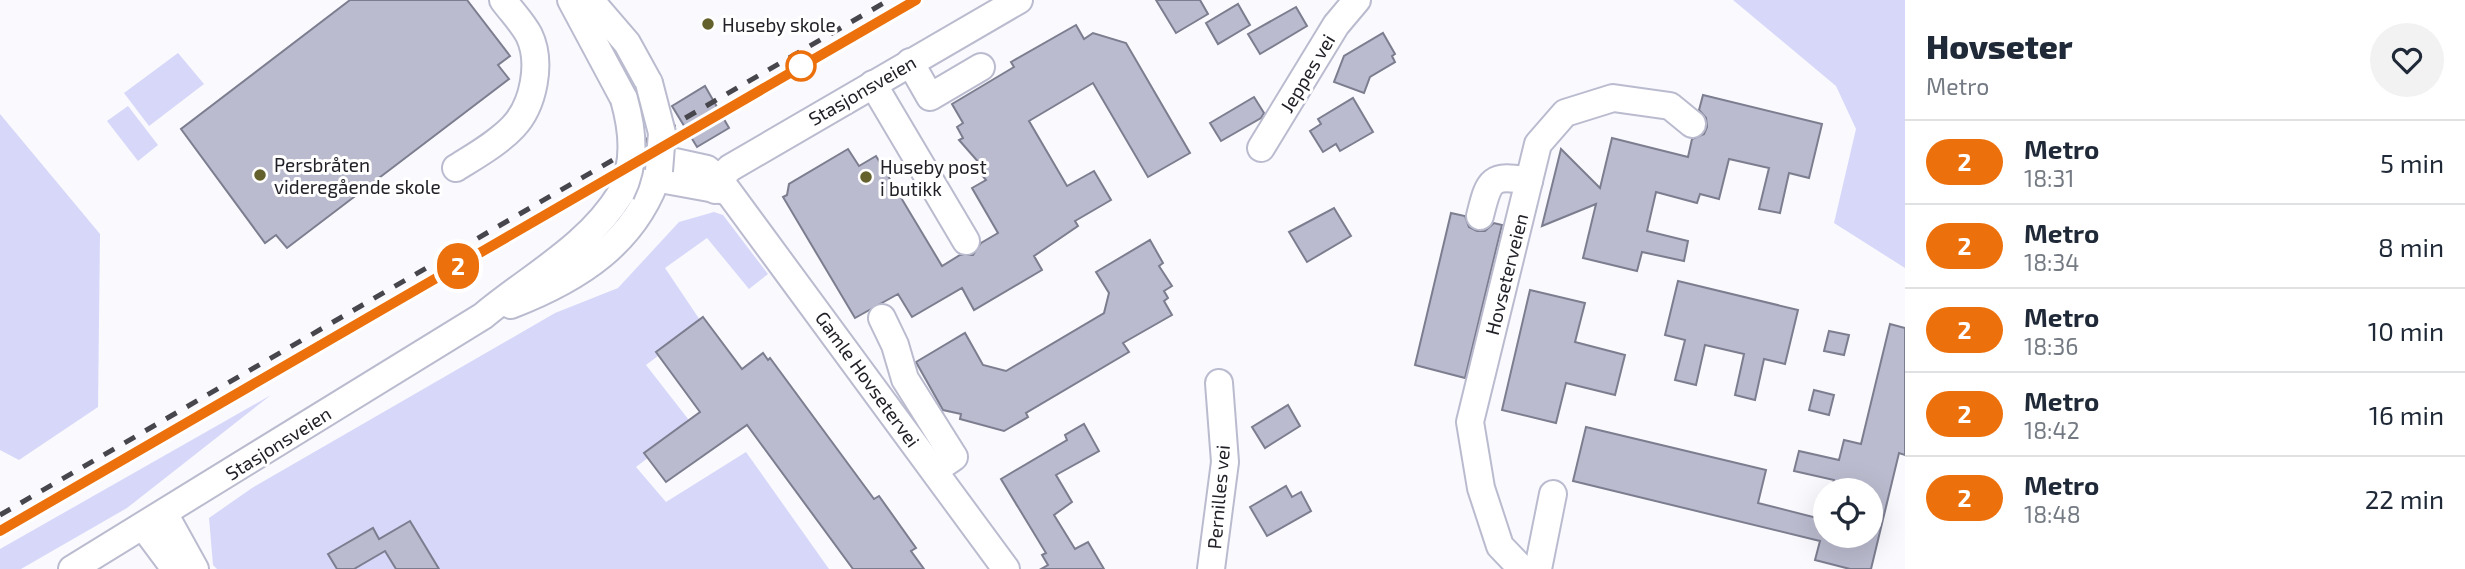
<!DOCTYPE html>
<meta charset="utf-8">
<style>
:root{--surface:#fff;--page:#f2f2f3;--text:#1f2937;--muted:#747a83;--line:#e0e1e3}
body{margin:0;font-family:"Exo 2",sans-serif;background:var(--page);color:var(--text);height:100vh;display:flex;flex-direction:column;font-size:26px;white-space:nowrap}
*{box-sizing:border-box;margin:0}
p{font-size:23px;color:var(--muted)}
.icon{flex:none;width:38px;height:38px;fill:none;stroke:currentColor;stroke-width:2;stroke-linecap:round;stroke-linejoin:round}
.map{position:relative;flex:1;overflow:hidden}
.side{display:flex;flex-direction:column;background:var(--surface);width:560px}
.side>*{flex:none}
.badge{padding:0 14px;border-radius:23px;font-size:24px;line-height:46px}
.tools{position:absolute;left:1813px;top:478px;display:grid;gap:14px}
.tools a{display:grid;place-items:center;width:70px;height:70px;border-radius:50%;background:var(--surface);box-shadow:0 7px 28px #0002;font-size:35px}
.map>.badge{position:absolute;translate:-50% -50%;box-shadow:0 0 0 4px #fff}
.round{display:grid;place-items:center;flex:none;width:74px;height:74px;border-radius:37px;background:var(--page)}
.headline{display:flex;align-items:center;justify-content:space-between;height:119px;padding:0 21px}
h1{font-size:33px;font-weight:800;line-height:52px}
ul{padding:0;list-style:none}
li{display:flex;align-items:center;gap:21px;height:84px;padding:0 21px;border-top:2px solid var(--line)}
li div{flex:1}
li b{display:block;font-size:26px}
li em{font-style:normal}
li .badge{min-width:77px;font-weight:700;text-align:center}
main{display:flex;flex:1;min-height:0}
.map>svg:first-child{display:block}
.green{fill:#d7d8f9}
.building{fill:#bbbbcf;stroke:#7c7d8f;stroke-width:2}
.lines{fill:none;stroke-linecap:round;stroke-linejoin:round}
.minor-casing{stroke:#babbcf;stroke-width:30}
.minor{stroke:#fff;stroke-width:26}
.rail{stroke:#46464c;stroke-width:5;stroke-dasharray:12 12;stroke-linecap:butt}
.minor-bridge-casing{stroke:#babbcf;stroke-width:30;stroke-linecap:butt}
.minor-bridge{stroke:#fff;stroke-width:26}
.line-casing{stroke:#fff;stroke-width:16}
.line{stroke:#ec700c;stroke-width:10}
.poi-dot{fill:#64612d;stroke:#fff;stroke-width:2.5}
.stop-dot{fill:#fff;stroke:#ec700c;stroke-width:3.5}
.labels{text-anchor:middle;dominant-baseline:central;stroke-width:6;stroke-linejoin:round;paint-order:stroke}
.poi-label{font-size:19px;fill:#212128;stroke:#fff;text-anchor:start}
.street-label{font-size:19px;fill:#212128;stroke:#fff}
</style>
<main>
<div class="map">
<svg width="1905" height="569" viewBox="0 0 1905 569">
<rect width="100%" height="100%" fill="#f9f9fe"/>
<!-- green -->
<g class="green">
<path d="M1733,0H1905V268L1834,223L1856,129L1836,86Z"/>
<path d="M178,53L204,84L149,126L124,93Z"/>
<path d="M128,106L158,145L138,161L107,121Z"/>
<path d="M0,114L100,234L98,407L19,460L0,450Z"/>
<path d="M714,212L723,215L768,274L749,289L707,238L665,268L702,323L646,365L692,424L636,467L666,502L746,452L829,569H217L213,565L209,518L252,488L555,313L618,288L679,222Z"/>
<path d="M271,395L127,508L21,569H0V549Z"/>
</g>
<!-- building -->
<g class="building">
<path d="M350,0H467L510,56L498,65L509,79L287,248L276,235L265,243L181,129Z"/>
<path d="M1156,0H1200L1208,14L1176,33Z"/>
<path d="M1238,4L1250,25L1218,44L1206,23Z"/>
<path d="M1296,7L1307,26L1260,54L1248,34Z"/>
<path d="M1076,25L1084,39L1093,33L1126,43L1190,153L1148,177L1093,83L1029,121L1067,186L1094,171L1111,200L1075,221L1078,226L1034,256L1042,270L974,310L962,288L912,317L898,294L855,318L783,197L787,195L789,184L848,149L859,166L876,156L942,266L960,255H973L981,243L998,233L972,188L986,180L976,168L981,165L959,140L963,138L957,127L963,123L952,104L1014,67L1011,62Z"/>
<path d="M1383,33L1395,54L1392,56L1395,62L1370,77L1364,93L1334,82L1344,56Z"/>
<path d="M705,86L729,128L697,147L672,106Z"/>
<path d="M1703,95L1822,124L1809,178L1789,173L1780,213L1759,209L1769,168L1729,159L1719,199L1700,194L1697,203L1656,192L1647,231L1688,241L1684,261L1642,252L1637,271L1583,258L1596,204L1542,226L1561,149L1600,188L1612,138L1688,157L1692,139L1704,134L1707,127L1706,118L1699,110Z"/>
<path d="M1254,97L1264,113L1261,118L1221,141L1210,123Z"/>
<path d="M1353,98L1373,132L1340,151L1336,144L1323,152L1310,131L1321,124L1318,119Z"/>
<path d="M1334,208L1351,236L1307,262L1289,232Z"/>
<path d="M1451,213L1465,216L1469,227L1477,231H1485L1494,223L1502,225L1465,378L1415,365Z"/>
<path d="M1150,240L1163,263L1159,266L1172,286L1164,291L1168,298L1164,301L1172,315L1123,343L1129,352L1026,413L1028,417L1004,431L960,419L961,414L943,410L916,362L965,333L983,365L1006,371L1104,313L1109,293L1096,272Z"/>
<path d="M1678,281L1798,310L1785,364L1764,359L1755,400L1735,395L1744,354L1705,345L1696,385L1675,380L1685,340L1665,335Z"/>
<path d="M1530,290L1585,303L1575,342L1625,355L1615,395L1566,383L1556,423L1502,410Z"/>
<path d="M703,317L742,369L763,353L768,360L770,358L874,499L879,496L916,548L911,551L924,569H853L747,425L666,482L644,453L700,412L656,352Z"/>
<path d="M1890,324L1905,328V455L1899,453L1871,569H1850L1815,560L1820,541L1573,481L1586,427L1766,470L1758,503L1825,520V536H1871V490H1832L1834,480L1794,471L1799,451L1839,460L1844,440L1861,444Z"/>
<path d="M1829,331L1849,335L1844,355L1824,351Z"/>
<path d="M1814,390L1834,395L1829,415L1809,410Z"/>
<path d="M1288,405L1300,426L1265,448L1252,427Z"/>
<path d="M1084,424L1099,451L1056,475L1072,502L1054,515L1075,549L1088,542L1104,569H1041L1048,565L1042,555L1046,553L1001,479L1067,440L1065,435Z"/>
<path d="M1286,486L1292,497L1301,492L1311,511L1267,536L1250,507Z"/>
<path d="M410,521L439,569H396L385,551L354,569H337L328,554L373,528L379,539Z"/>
</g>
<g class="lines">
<defs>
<g id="minor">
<path d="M571,0L624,99"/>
<path d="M590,0L627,43L649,83"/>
<path d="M910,62L930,97L981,67"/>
<path d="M873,84L966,241"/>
<path d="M1261,148L1336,25L1357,0"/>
<path d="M675,162L707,169L719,179L1006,569"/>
<path d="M456,168C475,156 498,143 513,127C534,105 542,62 529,35C522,22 511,11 503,0"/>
<path d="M649,177L726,191"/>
<path d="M715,190L719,179L730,168L1019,0"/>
<path d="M1480,216C1489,179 1491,174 1529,181"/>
<path d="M511,305C578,279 636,243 659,171"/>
<path d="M882,318L895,345L905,379L954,457L935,470"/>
<path d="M164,513L195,569"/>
<path d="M143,526L175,569"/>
<path d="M72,569L483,316C531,276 588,247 621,193"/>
<path d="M1211,569L1225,462L1219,383"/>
<path d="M1522,569L1500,546L1481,488L1470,422L1538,144L1565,113L1613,98L1670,106L1692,124"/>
<path d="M1538,569L1553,494"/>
</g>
</defs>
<!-- minor casing -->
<use href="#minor" class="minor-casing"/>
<!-- minor -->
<use href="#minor" class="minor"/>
<!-- rail -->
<g class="rail">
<path d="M0,515L889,0"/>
<path d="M0,531L916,0"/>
</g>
<defs>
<g id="minor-bridge">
<path d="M649,83L662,133L659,171"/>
<path d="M621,193C636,163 633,131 624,99"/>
</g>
</defs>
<!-- minor-bridge casing -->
<use href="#minor-bridge" class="minor-bridge-casing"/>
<!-- minor-bridge -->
<use href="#minor-bridge" class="minor-bridge"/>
</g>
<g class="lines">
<defs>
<path id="line" d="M0,531L916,0"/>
</defs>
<!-- line casing -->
<use href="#line" class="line-casing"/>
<!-- line -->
<use href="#line" class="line"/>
</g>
<!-- markers -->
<g class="poi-dot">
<circle cx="708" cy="24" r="7"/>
<circle cx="260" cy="175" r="7"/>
<circle cx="866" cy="177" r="7"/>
</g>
<circle class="stop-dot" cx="801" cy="66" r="14"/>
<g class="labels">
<!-- poi labels -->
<g class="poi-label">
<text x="722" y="24">Huseby skole</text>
<text x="274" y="164">Persbråten<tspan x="274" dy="22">videregående skole</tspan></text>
<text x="880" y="166">Huseby post<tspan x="880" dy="22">i butikk</tspan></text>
</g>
<!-- street labels -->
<g class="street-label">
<text transform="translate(1307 73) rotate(-59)">Jeppes vei</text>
<text transform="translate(862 90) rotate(-30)">Stasjonsveien</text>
<text transform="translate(1506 274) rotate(-76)">Hovseterveien</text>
<text transform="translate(868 379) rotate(54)">Gamle Hovsetervei</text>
<text transform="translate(278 443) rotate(-32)">Stasjonsveien</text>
<text transform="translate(1218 497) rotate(-85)">Pernilles vei</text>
</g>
</g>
</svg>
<div class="tools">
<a><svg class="icon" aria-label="locate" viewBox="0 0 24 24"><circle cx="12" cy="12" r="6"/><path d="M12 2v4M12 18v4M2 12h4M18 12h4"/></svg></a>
</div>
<b class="badge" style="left:458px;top:266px;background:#ec700c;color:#fff">2</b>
</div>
<section class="side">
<div class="headline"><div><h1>Hovseter</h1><p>Metro</p></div><a class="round"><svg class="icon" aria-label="heart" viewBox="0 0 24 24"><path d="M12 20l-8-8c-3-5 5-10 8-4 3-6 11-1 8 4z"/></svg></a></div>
<ul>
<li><span class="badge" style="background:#ec700c;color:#fff">2</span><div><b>Metro</b><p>18:31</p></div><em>5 min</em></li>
<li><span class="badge" style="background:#ec700c;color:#fff">2</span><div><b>Metro</b><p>18:34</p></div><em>8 min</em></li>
<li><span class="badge" style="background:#ec700c;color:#fff">2</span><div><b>Metro</b><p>18:36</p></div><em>10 min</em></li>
<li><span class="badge" style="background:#ec700c;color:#fff">2</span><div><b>Metro</b><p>18:42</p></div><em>16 min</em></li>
<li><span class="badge" style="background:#ec700c;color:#fff">2</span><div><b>Metro</b><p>18:48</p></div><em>22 min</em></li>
</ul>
</section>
</main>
